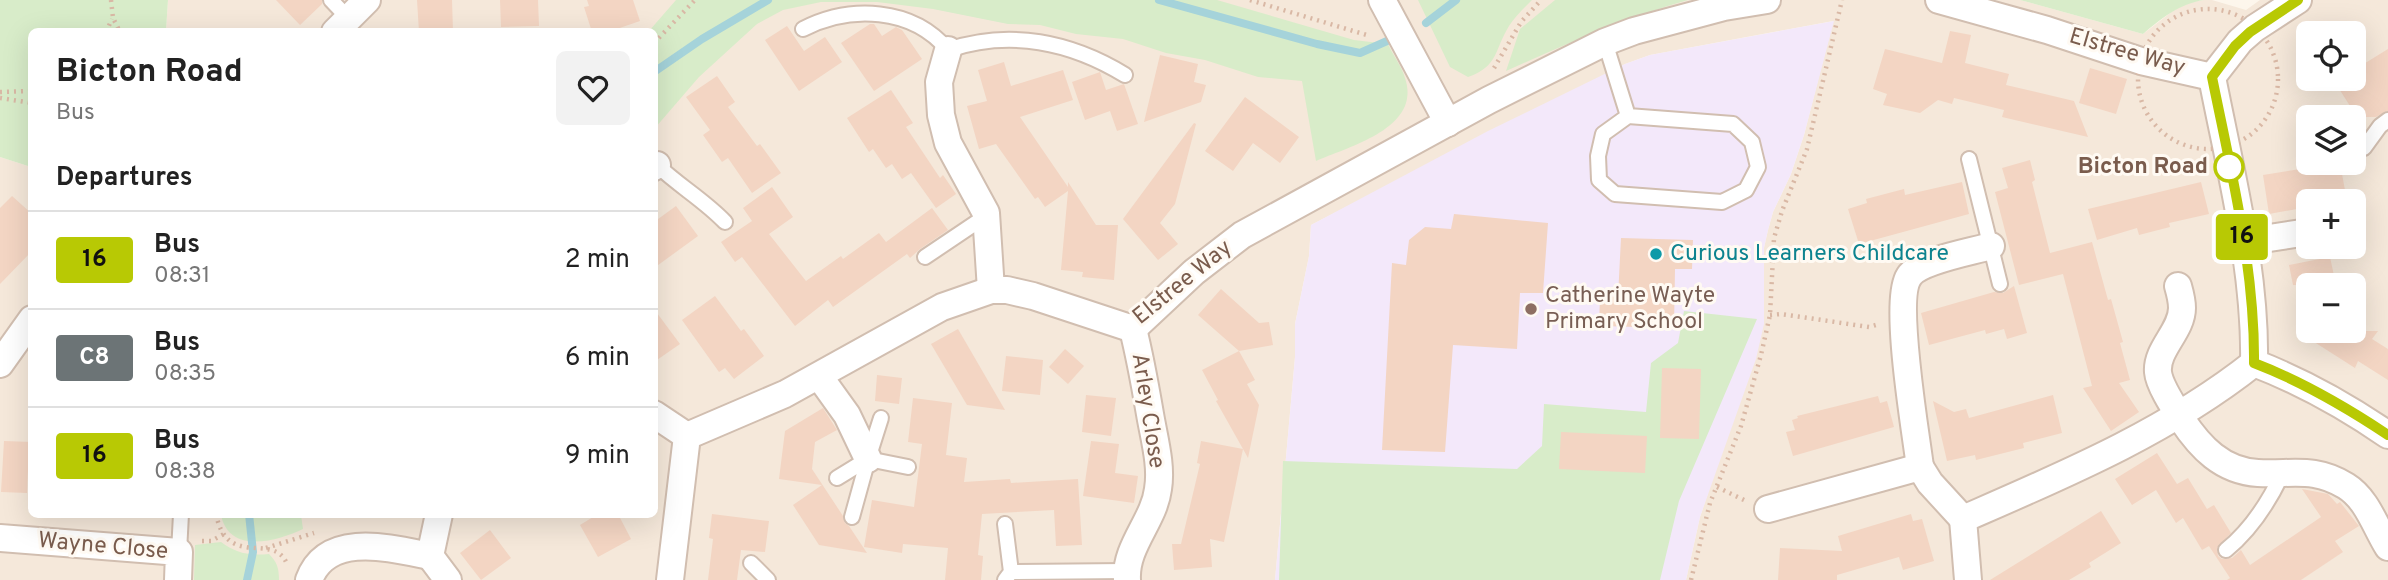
<!DOCTYPE html>
<meta charset="utf-8">
<style>
:root{--surface:#fff;--page:#f2f2f2;--text:#222;--muted:#767676;--line:#e0e0e0}
body{margin:0;font-family:Overpass,sans-serif;background:var(--page);color:var(--text);height:100vh;display:flex;flex-direction:column;font-size:26px;white-space:nowrap}
*{box-sizing:border-box;margin:0}
p{font-size:23px;color:var(--muted)}
.icon{flex:none;width:38px;height:38px;fill:none;stroke:currentColor;stroke-width:2;stroke-linecap:round;stroke-linejoin:round}
.map{position:relative;flex:1;overflow:hidden}
.panel{position:absolute;left:28px;top:28px;width:630px;height:490px;display:flex;flex-direction:column;background:var(--surface);border-radius:10px;box-shadow:0 7px 28px #0002}
.panel>*{flex:none}
.badge{padding:0 14px;border-radius:5px;font-size:24px;line-height:46px}
.fabs{position:absolute;left:2296px;top:21px;display:grid;gap:14px}
.fabs a{display:grid;place-items:center;width:70px;height:70px;border-radius:10px;background:var(--surface);box-shadow:0 7px 28px #0002;font-size:35px}
.map>.badge{position:absolute;translate:-50% -50%;box-shadow:0 0 0 4px #fff}
h2{padding:0 28px;font-size:26px;line-height:63px}
.round{display:grid;place-items:center;flex:none;width:74px;height:74px;border-radius:10px;background:var(--page)}
.head{display:flex;align-items:center;justify-content:space-between;height:119px;padding:0 28px}
h1{font-size:33px;font-weight:700;line-height:52px}
ul{padding:0;list-style:none}
li{display:flex;align-items:center;gap:21px;height:98px;padding:0 28px;border-top:2px solid var(--line)}
li div{flex:1}
li b{display:block;font-size:26px}
li em{font-style:normal}
li .badge{min-width:77px;font-weight:700;text-align:center}
.map>svg:first-child{display:block}
.residential{fill:#f5e8da;fill-rule:evenodd}
.education{fill:#f3e8fa}
.green{fill:#d8ecc9}
.lines{fill:none;stroke-linecap:round;stroke-linejoin:round}
.stream{stroke:#a5d3da;stroke-width:8}
.building{fill:#f3d5c3}
.lane-casing{stroke:#d1beb0;stroke-width:18}
.street-casing{stroke:#d1beb0;stroke-width:30}
.path{stroke:#d9b8a5;stroke-width:4.5;stroke-dasharray:2 5;stroke-linecap:butt}
.lane{stroke:#fff;stroke-width:14}
.street{stroke:#fff;stroke-width:26}
.line-casing{stroke:#fff;stroke-width:16}
.line{stroke:#b8c904;stroke-width:10}
.stop-dot{fill:#fff;stroke:#b8c904;stroke-width:3.5}
.culture-dot{fill:#0f9aa8;stroke:#fffaf3;stroke-width:2.5}
.education-dot{fill:#8d6e63;stroke:#fffaf3;stroke-width:2.5}
.labels{text-anchor:middle;dominant-baseline:central;stroke-width:6;stroke-linejoin:round;paint-order:stroke}
.street-label{font-size:23px;fill:#7a5c4d;stroke:#fffaf3}
.stop-label{font-size:23px;font-weight:bold;fill:#7a5c4d;stroke:#fffaf3;text-anchor:end}
.culture-label{font-size:23px;fill:#0d838f;stroke:#fffaf3;text-anchor:start}
.education-label{font-size:23px;fill:#785e54;stroke:#fffaf3;text-anchor:start}
</style>
<div class="map">
<svg width="2388" height="580" viewBox="0 0 2388 580">
<rect width="100%" height="100%" fill="#fdf6ec"/>
<!-- residential -->
<path class="residential" d="M168,0H2020L2143,34L2174,10L2191,2L2204,0H2212L2246,10L2260,0H2388V580H1686L1700,517L1710,487L1768,230L1773,212L1791,174L1804,135L1833,21L1650,55L1625,64L1311,225L1309,256L1295,324V357L1275,580H0V157L31,167L32,514H654V32L166,31ZM2308,33H2354V79H2308ZM2308,117H2354V163H2308ZM2308,201H2354V247H2308ZM2308,285H2354V331H2308Z"/>
<!-- education -->
<path class="education" d="M1834,21L1804,135L1791,174L1773,212L1768,230L1764,248V324L1756,359L1700,517L1686,580H1275L1295,357V324L1309,256L1311,225L1488,131L1625,64L1650,55Z"/>
<!-- green -->
<g class="green">
<path d="M0,0H168L166,31L32,32L31,167L0,157Z"/>
<path d="M676,0H1217L1354,40L1388,44C1393,55 1402,67 1405,78C1422,128 1350,146 1316,161L1302,81L1258,77L1205,60L1166,53L1123,39L1076,34L1040,25L1008,24L933,9L877,2H821L783,10L757,24L699,77L655,128L654,32L649,31Z"/>
<path d="M1418,0H1532C1524,8 1515,17 1509,26C1494,50 1499,66 1468,77L1450,67Z"/>
<path d="M1555,0H1688C1625,18 1566,44 1506,71L1520,29Z"/>
<path d="M2020,0H2204C2179,4 2162,18 2143,34Z"/>
<path d="M1684,311L1757,319L1679,501L1660,580H1279L1283,461L1517,469L1542,446L1544,404L1646,412L1651,363L1678,343Z"/>
<path d="M221,515H301L303,529C278,541 229,555 221,515Z"/>
<path d="M221,542C236,553 249,556 269,554C277,562 279,568 279,580H194L195,545Z"/>
</g>
<g class="lines">
<!-- stream -->
<g class="stream">
<path d="M1159,0L1317,44L1360,53L1387,41"/>
<path d="M1426,23L1456,0"/>
<path d="M654,72L702,39L768,0"/>
<path d="M247,580L253,552L249,514"/>
</g>
</g>
<!-- building -->
<g class="building">
<path d="M276,0H322V4L300,25Z"/>
<path d="M417,0H452L453,32H419Z"/>
<path d="M500,0H538L539,26L501,27Z"/>
<path d="M587,0H633L640,21L608,32H592L584,7L589,6Z"/>
<path d="M870,24H874L882,36L896,27L902,30L922,59L874,91L841,43Z"/>
<path d="M787,26L804,51L825,37L842,62L799,91L765,40Z"/>
<path d="M1950,31L1971,35L1965,63L2009,74L2006,85L2074,101L2088,137L2002,117L2004,110L1954,98L1952,104L1938,100L1920,113L1883,105L1887,94L1873,89L1885,49L1942,63Z"/>
<path d="M2388,49V111L2376,117H2357L2336,84L2340,79H2354V70Z"/>
<path d="M1160,55L1198,64L1194,82L1206,85L1201,102L1144,122Z"/>
<path d="M1004,62L1011,86L1063,70L1073,100L1020,117L1068,187V182L1096,225H1118L1114,280L1082,277L1083,272L1061,270L1068,191L1045,207L1038,197L1035,199L996,144L979,149L967,106L987,101L978,70Z"/>
<path d="M2090,68L2127,79L2116,114L2079,103Z"/>
<path d="M1100,72L1106,90L1124,84L1138,124L1117,131L1110,111L1085,120L1072,82Z"/>
<path d="M717,76L735,102L728,107L757,146L760,144L781,173L752,193L728,158L722,162L703,135L710,130L686,97Z"/>
<path d="M891,90L913,123L906,127L940,178L943,175L956,194L936,208L911,173L902,179L892,164L886,168L873,149L869,152L847,118Z"/>
<path d="M1245,97L1299,137L1280,163L1253,143L1233,171L1205,151Z"/>
<path d="M1194,123L1196,124L1175,204L1160,223L1178,244L1158,260L1123,219Z"/>
<path d="M2030,160L2035,180L2032,182L2050,253L2092,242L2108,300L2111,299L2123,342L2120,343L2130,380L2119,383L2139,412L2111,431L2083,388L2092,386L2063,274L2019,285L1995,192L2008,188L2002,168Z"/>
<path d="M2306,163H2340L2347,201H2308V207L2269,214L2263,175L2307,168Z"/>
<path d="M1962,182L1969,214L1859,244L1848,209L1867,203L1866,199L1904,189L1905,195Z"/>
<path d="M2201,182L2209,214L2169,223L2170,227L2139,235L2137,228L2097,240L2088,209Z"/>
<path d="M772,187L793,217L769,234L806,281L841,256L843,259L879,233L886,242L932,208L948,230L920,249L910,258L907,254L833,307L828,300L795,326L742,257L735,262L721,242L752,221L743,208Z"/>
<path d="M12,196L32,214V251L0,284V208Z"/>
<path d="M676,206L698,236L654,268V222Z"/>
<path d="M1454,214L1548,223L1543,293H1520L1517,349L1453,345L1445,452L1382,450L1392,263L1406,265L1409,240L1425,227L1451,229Z"/>
<path d="M1621,238L1693,240L1692,269H1675L1674,328L1599,326L1600,296L1618,297Z"/>
<path d="M2330,257L2336,285H2293L2289,265Z"/>
<path d="M2014,286L2027,333L2007,339L2004,329L1986,334L1985,330L1929,345L1921,313L1994,292L2003,293Z"/>
<path d="M1221,289L1259,323L1269,322L1273,345L1239,351L1255,380L1247,384L1259,405L1248,458L1243,449L1224,542L1210,539L1212,567L1174,570L1172,544H1181L1200,464L1197,463L1201,441L1243,449L1216,401L1218,400L1202,370L1239,351L1198,315Z"/>
<path d="M715,296L741,331L744,329L764,356L734,379L725,368L719,372L682,320Z"/>
<path d="M654,309L680,344L654,362Z"/>
<path d="M958,329L1005,410L967,405L931,344Z"/>
<path d="M2297,331H2378L2372,339L2388,349V380L2358,361L2355,368Z"/>
<path d="M1065,349L1084,366L1068,384L1049,367Z"/>
<path d="M1006,356L1043,360L1040,395L1002,391Z"/>
<path d="M1662,368L1701,369L1699,439L1660,438Z"/>
<path d="M877,375L902,378L899,404L875,401Z"/>
<path d="M1086,395L1116,398L1111,436L1082,432Z"/>
<path d="M2053,395L2062,433L2023,443L2024,448L1976,460L1975,455L1947,461L1933,401L1954,412L1966,409L1969,418Z"/>
<path d="M1878,396L1880,403L1887,401L1894,427L1793,456L1786,432L1795,430L1792,420L1798,418L1797,416Z"/>
<path d="M913,398L952,403L946,455L967,458L964,482L1010,479L1011,483L1078,479L1082,545L1056,546L1054,510L982,514L978,555L983,556L981,580H945L948,548L903,544L902,553L864,547L872,500L914,507L922,444L908,442Z"/>
<path d="M823,408L837,430L815,442L812,469L843,516L845,523L849,526L867,553L819,545L793,505L822,485L779,479L785,431Z"/>
<path d="M1561,432L1647,436L1645,473L1559,469Z"/>
<path d="M4,441L32,442V470H28L27,493L1,492Z"/>
<path d="M1091,441L1119,444L1115,473L1138,476L1134,503L1083,496Z"/>
<path d="M2157,453L2177,484L2188,478L2207,509L2214,505L2231,533L2217,548L2218,556L2222,559L2232,558L2241,550L2250,565L2321,517L2302,489L2328,494L2337,504L2340,502L2359,526L2335,541L2343,552L2301,580H2227L2230,578L2209,546L2202,550L2183,518L2176,523L2156,490L2132,505L2115,479Z"/>
<path d="M2101,511L2121,543L2089,563L2091,567L2069,580H1990Z"/>
<path d="M598,514H618L631,539L598,557L580,525Z"/>
<path d="M712,514L769,521L765,552L741,550L737,580H708L713,539L709,538Z"/>
<path d="M1911,514L1913,521L1922,519L1934,561L1903,570L1899,557L1837,575V580H1778L1780,548L1842,551L1838,536Z"/>
<path d="M490,530L511,558L481,580L460,553Z"/>
</g>
<g class="lines">
<defs>
<g id="lane">
<path d="M331,0L349,19"/>
<path d="M803,29C850,5 912,7 948,50C1010,29 1071,42 1125,75"/>
<path d="M1605,42L1628,116L1733,124L1752,142L1758,167L1746,190L1722,202L1615,194L1599,180L1598,156L1603,134L1628,116"/>
<path d="M2364,148L2380,126L2388,120"/>
<path d="M1969,159L2000,284"/>
<path d="M657,165C679,186 704,200 725,222"/>
<path d="M925,257L986,216"/>
<path d="M837,478L868,459L881,418"/>
<path d="M852,517L868,459L908,467"/>
<path d="M1005,524L1011,572L1005,580"/>
<path d="M2226,550C2252,529 2269,502 2283,472"/>
<path d="M179,552L181,514"/>
<path d="M751,563L768,580"/>
<path d="M1011,572L1126,571"/>
</g>
<g id="street">
<path d="M1382,0L1448,123"/>
<path d="M1939,0L2047,30L2141,61L2212,77"/>
<path d="M335,32L367,0"/>
<path d="M948,50L939,82L941,115L948,143L986,213L991,290"/>
<path d="M2212,77C2230,169 2256,270 2254,363C2301,381 2346,406 2388,435"/>
<path d="M2212,77L2240,41L2255,28L2298,0"/>
<path d="M654,167L657,165"/>
<path d="M2243,242L2308,232"/>
<path d="M2178,286C2180,293 2182,301 2182,308C2182,331 2156,349 2158,372C2159,385 2175,409 2182,420C2200,447 2222,471 2258,473C2291,475 2314,466 2346,486C2367,499 2375,526 2388,547"/>
<path d="M0,364L32,319"/>
<path d="M819,376L847,415L868,459"/>
<path d="M654,414L687,436"/>
<path d="M1920,467C1916,434 1892,297 1910,275C1922,260 1971,252 1991,246"/>
<path d="M1768,509L1920,467L1930,483L1963,519"/>
<path d="M439,514L430,556L448,580"/>
<path d="M0,538L179,552L178,580"/>
<path d="M309,580C327,531 390,548 430,556"/>
<path d="M670,580L687,436L785,394L942,307L991,290H1007L1033,296L1133,329L1194,272L1242,235L1489,100L1605,42L1634,31L1724,7L1767,0"/>
<path d="M1127,580C1125,546 1154,521 1158,489C1162,465 1154,438 1150,414C1145,385 1140,357 1133,329"/>
<path d="M1968,580L1963,519C2064,475 2167,432 2254,363"/>
</g>
</defs>
<!-- lane casing -->
<use href="#lane" class="lane-casing"/>
<!-- street casing -->
<use href="#street" class="street-casing"/>
<!-- path -->
<g class="path">
<path d="M111,0L113,18L120,32"/>
<path d="M1250,0L1370,36"/>
<circle cx="2208" cy="79" r="70"/>
<path d="M106,32L112,19"/>
<path d="M654,43L695,0"/>
<path d="M1494,68L1521,22L1541,0"/>
<path d="M0,92L32,91"/>
<path d="M0,98L32,103"/>
<path d="M1770,315L1781,314L1869,327L1879,324"/>
<path d="M1717,487L1744,500"/>
<path d="M216,514C227,570 274,531 287,564"/>
<path d="M202,541H211L224,534"/>
<path d="M266,548L314,533"/>
<path d="M1691,580L1710,503L1741,426L1761,355L1770,315L1774,238L1782,211L1807,149L1842,0"/>
</g>
<!-- lane -->
<use href="#lane" class="lane"/>
<!-- street -->
<use href="#street" class="street"/>
</g>
<g class="lines">
<defs>
<path id="line" d="M2298,0L2250,32L2235,46L2212,77C2231,171 2255,268 2254,363C2301,381 2346,407 2388,435"/>
</defs>
<!-- line casing -->
<use href="#line" class="line-casing"/>
<!-- line -->
<use href="#line" class="line"/>
</g>
<!-- markers -->
<circle class="stop-dot" cx="2229" cy="167" r="14"/>
<circle class="culture-dot" cx="1656" cy="254" r="7"/>
<circle class="education-dot" cx="1531" cy="309" r="7"/>
<g class="labels">
<!-- street labels -->
<g class="street-label">
<text transform="translate(2127 53) rotate(16)">Elstree Way</text>
<text transform="translate(1183 283) rotate(-39)">Elstree Way</text>
<text transform="translate(1147 411) rotate(81)">Arley Close</text>
<text transform="translate(103 547) rotate(5)">Wayne Close</text>
</g>
<!-- stop labels -->
<g class="stop-label">
<text x="2208" y="167">Bicton Road</text>
</g>
<!-- culture labels -->
<g class="culture-label">
<text x="1670" y="254">Curious Learners Childcare</text>
</g>
<!-- education labels -->
<g class="education-label">
<text x="1545" y="296">Catherine Wayte<tspan x="1545" dy="26">Primary School</tspan></text>
</g>
</g>
</svg>
<div class="fabs">
<a><svg class="icon" aria-label="locate" viewBox="0 0 24 24"><circle cx="12" cy="12" r="6"/><path d="M12 2v4M12 18v4M2 12h4M18 12h4"/></svg></a>
<a><svg class="icon" aria-label="layers" viewBox="0 0 24 24"><path d="M12 4l9 5-9 5-9-5zM3 14l9 5 9-5"/></svg></a>
<a>+</a>
<a>−</a>
</div>
<b class="badge" style="left:2242px;top:237px;background:#b8c904;color:#111">16</b>
<section class="panel">
<div class="head"><div><h1>Bicton Road</h1><p>Bus</p></div><a class="round"><svg class="icon" aria-label="heart" viewBox="0 0 24 24"><path d="M12 20l-8-8c-3-5 5-10 8-4 3-6 11-1 8 4z"/></svg></a></div>
<h2>Departures</h2>
<ul>
<li><span class="badge" style="background:#b8c904;color:#111">16</span><div><b>Bus</b><p>08:31</p></div><em>2 min</em></li>
<li><span class="badge" style="background:#6c7476;color:#fff">C8</span><div><b>Bus</b><p>08:35</p></div><em>6 min</em></li>
<li><span class="badge" style="background:#b8c904;color:#111">16</span><div><b>Bus</b><p>08:38</p></div><em>9 min</em></li>
</ul>
</section>
</div>
